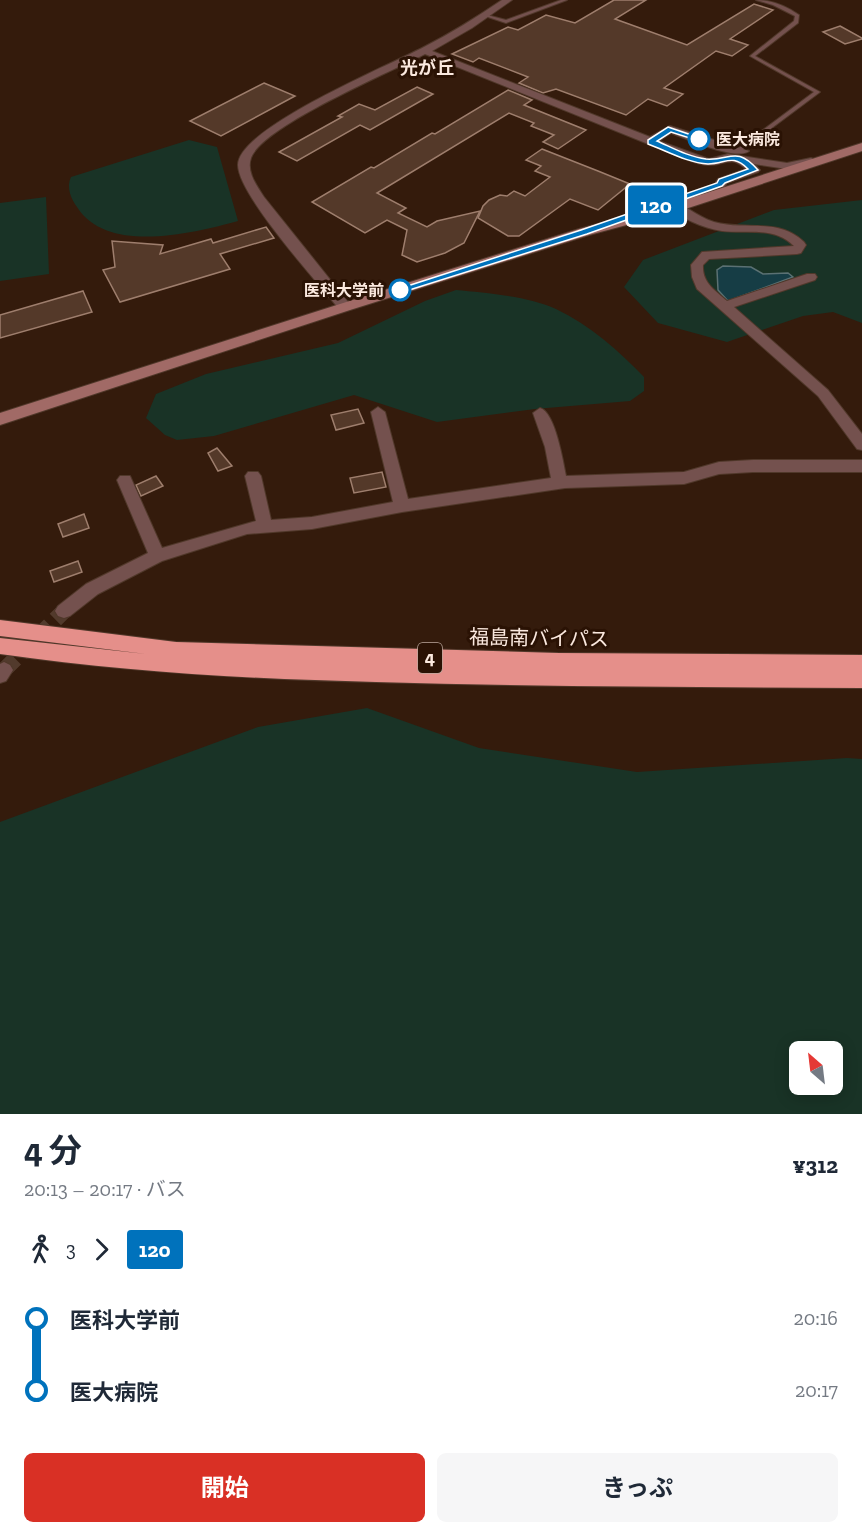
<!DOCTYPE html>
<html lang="ja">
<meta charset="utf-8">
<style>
:root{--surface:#fff;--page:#f6f6f7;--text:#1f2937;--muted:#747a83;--accent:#d93025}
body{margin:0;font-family:"Zilla Slab","Noto Sans JP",serif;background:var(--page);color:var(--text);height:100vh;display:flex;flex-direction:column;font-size:22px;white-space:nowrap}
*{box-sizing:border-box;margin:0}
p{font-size:20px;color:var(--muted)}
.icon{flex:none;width:33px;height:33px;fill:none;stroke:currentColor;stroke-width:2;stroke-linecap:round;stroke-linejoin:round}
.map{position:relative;height:1114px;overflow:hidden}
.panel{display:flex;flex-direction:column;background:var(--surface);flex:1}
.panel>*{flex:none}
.badge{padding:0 12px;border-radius:4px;font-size:21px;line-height:39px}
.needle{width:39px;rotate:332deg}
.controls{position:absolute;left:789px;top:1041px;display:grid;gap:12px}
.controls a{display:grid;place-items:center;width:54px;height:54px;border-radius:9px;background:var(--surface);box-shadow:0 3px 15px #0003;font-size:30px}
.map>.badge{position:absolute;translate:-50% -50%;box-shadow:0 0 0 3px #fff}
.legs{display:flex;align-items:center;gap:9px;height:66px;padding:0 24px;font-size:20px}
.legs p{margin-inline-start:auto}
.overview{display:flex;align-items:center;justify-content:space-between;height:102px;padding:0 24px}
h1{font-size:33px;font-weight:700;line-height:45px}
.cta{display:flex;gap:12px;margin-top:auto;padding:12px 24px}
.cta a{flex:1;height:69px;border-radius:9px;background:var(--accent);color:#fff;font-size:24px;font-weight:700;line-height:69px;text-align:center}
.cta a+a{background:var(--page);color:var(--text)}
ul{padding:0 24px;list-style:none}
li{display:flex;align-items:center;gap:21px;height:72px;font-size:22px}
li i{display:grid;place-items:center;width:9px;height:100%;margin:0 8px;background:currentColor}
li i::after{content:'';width:15px;height:15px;margin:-8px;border:4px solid;border-radius:50%;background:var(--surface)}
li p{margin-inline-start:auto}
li:first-child i{background:linear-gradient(#0000 50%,currentColor 0)}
li:last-child i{background:linear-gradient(currentColor 50%,#0000 0)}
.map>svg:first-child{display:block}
.green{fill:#193326;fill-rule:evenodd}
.water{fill:#163d45;stroke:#5b7173;stroke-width:1.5}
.building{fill:#543929;stroke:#9e7e6d;stroke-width:1.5}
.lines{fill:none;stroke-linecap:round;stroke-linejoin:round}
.street-tunnel{stroke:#523a2c;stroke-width:16;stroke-dasharray:16 8;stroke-linecap:butt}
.lane-casing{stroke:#50382a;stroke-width:2}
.street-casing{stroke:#50382a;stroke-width:2}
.secondary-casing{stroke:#50382a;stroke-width:2}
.highway-casing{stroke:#50382a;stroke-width:2}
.lane{fill:#74514e;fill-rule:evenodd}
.street{fill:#74514e;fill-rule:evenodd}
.secondary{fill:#a16a66;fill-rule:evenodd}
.highway{fill:#e58f8a;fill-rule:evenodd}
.line-1{fill:#0072bc;stroke:#fff;stroke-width:1.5}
.stop-1-dot{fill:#fff;stroke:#0072bc;stroke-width:3}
.labels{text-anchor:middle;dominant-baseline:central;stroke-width:6;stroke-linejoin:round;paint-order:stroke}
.far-stop-label{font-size:16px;font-weight:bold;fill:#fbe9df;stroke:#2a1204;text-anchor:start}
.far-quarter-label{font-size:18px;font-weight:bold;fill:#fbe9df;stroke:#2a1204}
.shield{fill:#2a1204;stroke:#bca89d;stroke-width:1.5}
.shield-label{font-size:18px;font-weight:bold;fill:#fbe9df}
.street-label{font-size:20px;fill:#fbe9df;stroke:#2a1204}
</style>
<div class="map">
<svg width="862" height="1114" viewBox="0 0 862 1114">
<rect width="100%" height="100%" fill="#341b0c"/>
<!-- green -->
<g class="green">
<path d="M189,140L217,147L238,221C194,233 107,255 77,207C71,199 66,187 71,177Z"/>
<path d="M46,197L49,274L0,281V203Z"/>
<path d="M862,200V323L833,312L803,316L727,342L658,323L624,287L643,260L774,210Z"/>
<path d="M456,290C486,293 529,296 556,309C590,325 619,351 644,377V391L630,401L535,409L437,422L354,395L214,436L177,440L165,435L146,418L156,394L206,374L338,343L425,301Z"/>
<path d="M367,708L479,748L637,772L847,758L862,759V1114H0V822L258,727ZM800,1052H832V1084H800Z"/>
</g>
<!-- water -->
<path class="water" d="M723,266L751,267L763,274L788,273L793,277L728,301L718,290L717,270Z"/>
<!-- building -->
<g class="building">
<path d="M614,0H646L615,19L687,45L754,4L773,10L730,39L748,45L732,56L716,51L664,88L683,94L667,106L648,99L626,115L556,89L543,93L519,83L528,77L479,58L473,62L452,54L508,27L518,30L546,15L575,23Z"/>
<path d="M840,26L862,38V39L845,44L823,32Z"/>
<path d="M264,83L295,96L221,136L190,121Z"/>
<path d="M417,87L433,94L370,130L360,125L297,161L279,152L342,117L338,116L359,104L375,110Z"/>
<path d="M508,90L532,100L524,105L586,130L558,149L543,142L554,135L531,126L534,123L509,113L377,193L406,208L398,213L427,227L437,221L480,211L464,243L445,253L417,262L402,255L407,230L387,220L365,233L312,202L371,167L374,168L432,133L435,134Z"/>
<path d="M542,149L598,171L630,184L598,210L570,199L519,236H508L478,218L483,206L489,200L500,195L507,196L514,191L525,196L550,177L535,171L541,166L526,160Z"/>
<path d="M266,227L274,238L220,254L230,269L120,302L103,270L115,267L112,241L163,245L160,254L211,239L213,243Z"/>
<path d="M83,291L92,312L0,338V315Z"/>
<path d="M358,409L364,423L336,430L331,415Z"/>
<path d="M217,448L232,466L218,471L208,453Z"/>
<path d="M382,472L386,487L354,493L350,478Z"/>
<path d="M156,476L163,486L141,496L136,485Z"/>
<path d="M84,514L89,528L63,537L58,524Z"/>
<path d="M78,561L82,572L54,582L50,571Z"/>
</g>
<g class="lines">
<!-- street-tunnel -->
<path class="street-tunnel" d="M4,670L64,611"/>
<defs>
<g id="lane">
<path d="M561,0H567L506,23L485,16L487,15L506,20Z"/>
<path d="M756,0C772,0 786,6 799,15L798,23L755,56L820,92L738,153L736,152V150L814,92L750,56L794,21L795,16L773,5Z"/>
</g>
<g id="street">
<path d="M502,0H512L472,28L432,51L650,137L670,126L749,151C736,161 687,139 671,133L659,141L709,159L728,154L787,163L811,158L817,161L815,163L787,169L754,164L760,170L758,172L727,183L724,187H716L714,185L718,179L746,169C729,154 726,166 708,165C702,165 694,162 688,160L425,54C391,72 262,126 251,158C246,172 257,186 264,197L352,307L350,310H340C319,284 238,195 238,165C238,128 390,65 424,47C451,33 477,17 502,0Z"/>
<path d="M667,198C683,203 697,217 714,222C746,231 778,217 804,242L806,245L801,253L797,254L709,259L703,265C702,283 715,290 727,301L807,274H815L817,277L815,280L734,307L828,390L862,434V450L857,449L818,396L697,289L692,277L691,265L702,252L794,246C774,226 748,234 722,231C701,228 680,217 663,204L661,202Z"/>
<path d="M378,407L385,412L408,499L551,478L545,447L533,413L540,408C555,412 563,461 566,476L684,472L719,462L753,460H862V472H753L719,474L684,484L565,488L402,512L312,529L247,534L162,561L98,594L70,616L64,618L58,616L55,611L58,606L86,584L148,553L117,480L120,476H130L162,548L256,521L245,476L248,472H258L261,476L271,520L312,517L393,502L371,412Z"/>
<path d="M4,662L10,665L13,670L6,681L0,683V664Z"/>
</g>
<path id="secondary" d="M862,143V151L679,211L589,235L350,310L0,425V413L340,304L579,229L669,205Z"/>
<path id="highway" d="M0,620L176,642L558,653L862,655V688C700,687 538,687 376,682C250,679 125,672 0,654V638L146,654L0,636Z"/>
</defs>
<!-- lane casing -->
<use href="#lane" class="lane-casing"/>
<!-- street casing -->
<use href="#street" class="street-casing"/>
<!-- secondary casing -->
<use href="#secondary" class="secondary-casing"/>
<!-- highway casing -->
<use href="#highway" class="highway-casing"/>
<!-- lane -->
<use href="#lane" class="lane"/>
<!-- street -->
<use href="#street" class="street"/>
<!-- secondary -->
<use href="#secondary" class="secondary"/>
<!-- highway -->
<use href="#highway" class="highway"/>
</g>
<!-- line-1 -->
<path class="line-1" d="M668,127L703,139L699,141L671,132L657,141C673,148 689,157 706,159C730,161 736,145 758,170L725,183L722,186L587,234L403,292L395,290L581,230L717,183L719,179L748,169C732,153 726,164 708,164C688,163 667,151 648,144V140Z"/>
<!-- markers -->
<g class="stop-1-dot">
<circle cx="699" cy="139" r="10"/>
<circle cx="400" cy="290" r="10"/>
</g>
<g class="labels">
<!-- far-stop labels -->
<g class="far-stop-label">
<text x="716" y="139">医大病院</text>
<text x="384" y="290" text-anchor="end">医科大学前</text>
</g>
<!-- far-quarter labels -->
<g class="far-quarter-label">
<text x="427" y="68">光が丘</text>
</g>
<!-- shield labels -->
<rect class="shield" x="418" y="643" width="24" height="30" rx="4.5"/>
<g class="shield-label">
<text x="430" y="658">4</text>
</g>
<!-- street labels -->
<g class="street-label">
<text transform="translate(539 638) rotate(1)">福島南バイパス</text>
</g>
</g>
</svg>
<div class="controls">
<a><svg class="needle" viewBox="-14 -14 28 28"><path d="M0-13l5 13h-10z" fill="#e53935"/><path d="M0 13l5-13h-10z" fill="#747a83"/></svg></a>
</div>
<b class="badge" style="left:656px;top:205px;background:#0072bc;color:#fff">120</b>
</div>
<section class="panel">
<div class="overview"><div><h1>4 分</h1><p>20:13 – 20:17 · バス</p></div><b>¥312</b></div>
<div class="legs"><svg class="icon" aria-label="walk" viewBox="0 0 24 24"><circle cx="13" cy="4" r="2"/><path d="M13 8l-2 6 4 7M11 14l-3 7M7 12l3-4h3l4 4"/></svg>3<svg class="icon" aria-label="forward" viewBox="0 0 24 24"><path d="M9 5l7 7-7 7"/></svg><b class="badge" style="background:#0072bc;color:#fff">120</b></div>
<ul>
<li><i style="color:#0072bc"></i><b>医科大学前</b><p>20:16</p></li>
<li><i style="color:#0072bc"></i><b>医大病院</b><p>20:17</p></li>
</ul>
<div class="cta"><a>開始</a><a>きっぷ</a></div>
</section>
